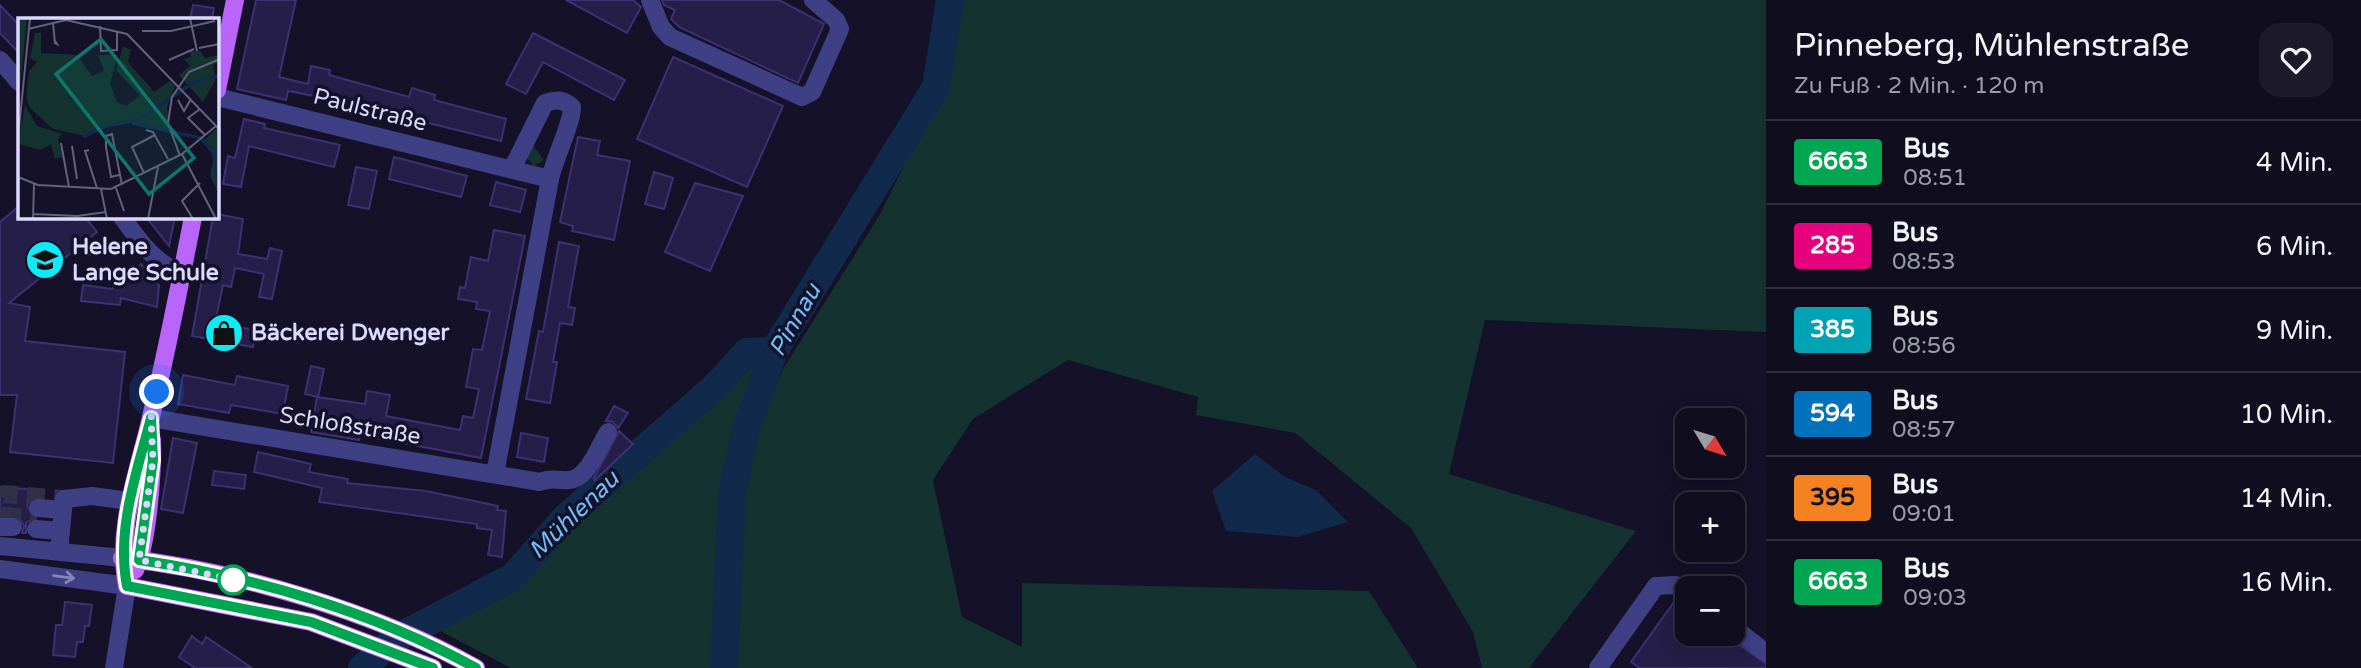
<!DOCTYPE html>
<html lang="de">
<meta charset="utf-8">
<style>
:root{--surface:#0f0d1e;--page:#1d1b2b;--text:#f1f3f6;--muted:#9b9ca4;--line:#2f2d3c}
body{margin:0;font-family:"Varela Round",sans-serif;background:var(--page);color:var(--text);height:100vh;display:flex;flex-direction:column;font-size:26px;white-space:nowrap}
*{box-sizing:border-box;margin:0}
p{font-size:23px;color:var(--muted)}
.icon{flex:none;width:38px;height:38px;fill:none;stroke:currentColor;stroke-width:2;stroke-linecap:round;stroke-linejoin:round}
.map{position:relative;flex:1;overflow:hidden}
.drawer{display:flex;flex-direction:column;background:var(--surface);width:595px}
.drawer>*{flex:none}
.badge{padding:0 14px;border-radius:5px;font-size:24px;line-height:46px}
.needle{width:46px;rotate:128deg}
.tools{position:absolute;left:1675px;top:408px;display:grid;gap:14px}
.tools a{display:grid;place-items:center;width:70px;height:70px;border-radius:14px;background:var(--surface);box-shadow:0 4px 18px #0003,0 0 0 2px var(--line);font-size:35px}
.you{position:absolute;width:35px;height:35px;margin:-18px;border:5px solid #fff;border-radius:50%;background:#1a73e8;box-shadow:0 0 0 10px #1a73e833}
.map>.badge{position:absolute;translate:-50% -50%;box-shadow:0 0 0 4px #fff}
.round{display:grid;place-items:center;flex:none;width:74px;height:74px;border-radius:21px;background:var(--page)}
.overview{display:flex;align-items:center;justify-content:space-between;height:119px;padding:0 28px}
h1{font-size:33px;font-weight:600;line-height:52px}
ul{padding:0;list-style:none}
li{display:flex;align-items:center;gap:21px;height:84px;padding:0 28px;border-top:2px solid var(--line)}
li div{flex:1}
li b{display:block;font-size:26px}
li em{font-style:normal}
li .badge{min-width:77px;font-weight:700;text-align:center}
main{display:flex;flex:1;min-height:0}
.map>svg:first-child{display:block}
.green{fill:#14322f}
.water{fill:#112a4c}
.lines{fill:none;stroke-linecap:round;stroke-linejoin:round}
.river{stroke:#112a4c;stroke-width:28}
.building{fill:#241e48;stroke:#3b3173;stroke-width:2}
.minor-tunnel{stroke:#322f48;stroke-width:18;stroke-dasharray:18 9;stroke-linecap:butt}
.minor{stroke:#3e3f85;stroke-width:18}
.major{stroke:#ba65f9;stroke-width:18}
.oneway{stroke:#8584bb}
.line-casing{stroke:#fff;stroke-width:16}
.line{stroke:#00a651;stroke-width:10}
.walk{stroke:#dcd9fe;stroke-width:7;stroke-dasharray:0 12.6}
.stop-dot{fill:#fff;stroke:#00a651;stroke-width:3.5}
.labels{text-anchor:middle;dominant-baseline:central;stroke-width:7;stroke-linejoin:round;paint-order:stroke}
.street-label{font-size:23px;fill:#dcd9fe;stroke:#141128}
.poi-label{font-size:23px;font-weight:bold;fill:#dcd9fe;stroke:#141128;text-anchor:start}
.water-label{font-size:24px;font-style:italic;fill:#6cbff9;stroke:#141128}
.inset-river{fill:none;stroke:#112a4c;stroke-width:3.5}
.inset-road{fill:none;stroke:#64617e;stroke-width:2}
.view{fill:#0f766e;fill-opacity:0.15;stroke:#0f766e;stroke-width:3.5}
.inset-edge{fill:none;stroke:#dcd9fe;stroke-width:3.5}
</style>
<main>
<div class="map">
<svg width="1766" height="668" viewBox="0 0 1766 668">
<rect width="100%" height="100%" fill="#141128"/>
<!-- green -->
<g class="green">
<path d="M960,0H1766V332L1485,320L1449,474L1636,531L1529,668H1482L1473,632L1411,528L1295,433L1196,415L1198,397L1068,360L973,419L933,480L962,617L1022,647V583L1369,591L1418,668H511L425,623L513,577L565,518L717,385L747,352L774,351L746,429L735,487L783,369L879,216L933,107Z"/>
<path d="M531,142L544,160L534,166L525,156Z"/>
</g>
<!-- water -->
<path class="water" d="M1255,454L1285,477L1316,490L1348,522L1298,537L1226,531L1212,491Z"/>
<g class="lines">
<!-- river -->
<g class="river">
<path d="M362,668L395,639L513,577L565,518L717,385L747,352L774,351"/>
<path d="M724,668L732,493L746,429L774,351L936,87L950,0"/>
</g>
</g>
<!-- building -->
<g class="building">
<path d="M256,0H296L279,77L308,84L311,66L330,70L329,75L409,97L412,88L435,95L434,100L506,119L501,141L340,101L288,91L286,100L237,89Z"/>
<path d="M566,0H633L641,7L627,33Z"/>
<path d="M662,0H779L824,24L798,83L679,27L671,19L675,10L664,5Z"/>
<path d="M0,5L19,25V53L0,33Z"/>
<path d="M193,5L214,8L212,19H190Z"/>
<path d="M533,33L625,80L614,100L543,62L526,94L506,84Z"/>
<path d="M673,57L783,106L747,187L637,139Z"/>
<path d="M244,119L265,124L264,128L340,145L334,167L249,146L241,187L223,184L228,156L235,158Z"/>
<path d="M578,137L600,141L597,155L630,161L614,240L572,231L573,226L560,222Z"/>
<path d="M394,157L467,176L461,197L389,179Z"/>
<path d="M356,167L377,171L369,209L348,205Z"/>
<path d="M654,172L673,178L664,209L645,204Z"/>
<path d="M496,182L526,190L520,212L490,205Z"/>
<path d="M695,183L743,196L710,271L665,252Z"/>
<path d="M19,206V217H85L97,232L9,303L30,307L25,341L125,352L113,463L10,452L17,395H0V222Z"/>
<path d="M217,214L243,219L238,254L267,259L270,248L282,251L272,299L259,297L264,274L235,268L231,287L223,285L215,323L256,330L253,347L192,336L213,217H217Z"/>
<path d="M146,217H175L169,246Z"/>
<path d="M494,230L525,236L481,458L360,435L359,440L311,432L317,397L365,404L367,391L390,395L386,416L460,430L463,416L473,418L479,389L466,387L473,349L482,350L490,311L476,309L477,302L458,299L460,287L465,288L471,257L488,261Z"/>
<path d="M559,242L579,246L568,307L575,308L572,325L560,323L553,362H557L550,403L526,399L539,331L543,332Z"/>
<path d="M141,264L159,285L157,307L121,298L120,305L81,301L83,285L112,289Z"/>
<path d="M311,366L324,369L318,397L305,394Z"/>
<path d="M183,375L235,385L237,376L288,386L283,414L231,405L229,413L178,404Z"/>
<path d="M614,406L628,413L618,428L613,422L606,421Z"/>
<path d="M619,431L633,444L595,480L594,478Z"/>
<path d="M521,433L548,438L544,462L517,457Z"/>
<path d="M173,438L197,443L183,513L161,509Z"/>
<path d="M258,452L311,464L309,472L348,479L347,483L426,491L498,506L497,510L506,511L502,557L488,555L492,530L477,528V524L319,502L322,488L254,472Z"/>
<path d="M214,471L246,475L244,489L212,485Z"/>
<path d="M0,487L39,490V497L33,498L27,506L34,518L26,523V533H22L24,526L19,518L0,516Z"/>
<path d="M1676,599L1687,606V634H1724L1766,664V668H1640L1631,662Z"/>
<path d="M65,602L92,605L89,626H85L83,642H77L75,657L53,655L56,625H62Z"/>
<path d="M192,636L202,644L206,637L252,668H195L179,657Z"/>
</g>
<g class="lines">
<!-- minor-tunnel -->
<g class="minor-tunnel">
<path d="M3,516L37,519"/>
<path d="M2,525L4,494L64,499"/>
</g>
<!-- minor -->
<g class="minor">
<path d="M650,0L661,27L670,37L802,97L812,92L840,29L836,20L813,0"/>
<path d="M0,60L19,82"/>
<path d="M217,97L550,179L495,474"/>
<path d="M512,169L545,103C557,99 562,99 572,107C572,124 554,159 550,179"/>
<path d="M122,217C138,239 154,264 182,273"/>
<path d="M151,418L540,482C552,477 557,481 569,480C588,479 599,446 608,432"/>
<path d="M38,508L63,510"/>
<path d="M0,527H13"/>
<path d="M36,529L61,531"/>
<path d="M0,546L122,558"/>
<path d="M59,551L64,499L92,496L129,501"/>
<path d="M0,569L127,586L114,668"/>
<path d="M1732,626L1766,653"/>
<path d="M1598,668L1656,586L1676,585L1687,593"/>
</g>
<!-- major -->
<g class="major">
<path d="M217,90L235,0"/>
<path d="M122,558C234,570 378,613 476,668"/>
<path d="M135,570C148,543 153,470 152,439"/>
<path d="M127,586C116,529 138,473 151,417C167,351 180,284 193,217"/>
<path d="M127,586L311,622L433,668"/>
</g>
</g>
<!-- one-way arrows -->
<defs><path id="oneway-shaft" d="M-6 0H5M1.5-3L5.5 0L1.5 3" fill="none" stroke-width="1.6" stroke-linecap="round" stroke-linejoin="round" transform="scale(1.75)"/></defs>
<use class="oneway" href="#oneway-shaft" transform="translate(64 577) rotate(7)"/>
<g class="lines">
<defs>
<path id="line" d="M433,668L311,622L127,586C116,529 137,472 151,418L153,460L139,560C255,577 374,612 476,668"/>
</defs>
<!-- line casing -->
<use href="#line" class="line-casing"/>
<!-- line -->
<use href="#line" class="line"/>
<!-- walk -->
<path class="walk" d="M157,392L151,418L153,460L139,560L236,580H233"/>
</g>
<!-- icons -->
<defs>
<symbol id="school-disc" viewBox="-11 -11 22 22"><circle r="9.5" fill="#0eeaf6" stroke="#141128"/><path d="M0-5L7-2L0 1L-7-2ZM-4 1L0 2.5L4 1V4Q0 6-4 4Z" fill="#111"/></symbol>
<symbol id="shop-disc" viewBox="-11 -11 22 22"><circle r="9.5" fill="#0eeaf6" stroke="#141128"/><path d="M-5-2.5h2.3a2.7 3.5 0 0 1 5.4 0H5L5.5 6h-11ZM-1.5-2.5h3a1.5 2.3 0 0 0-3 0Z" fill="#111"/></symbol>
</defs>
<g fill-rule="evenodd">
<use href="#school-disc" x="23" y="238" width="44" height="44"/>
<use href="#shop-disc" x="202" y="311" width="44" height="44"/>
</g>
<!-- markers -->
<circle class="stop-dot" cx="233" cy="580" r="14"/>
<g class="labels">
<!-- street labels -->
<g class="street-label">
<text transform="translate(370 110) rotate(14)">Paulstraße</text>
<text transform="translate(350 426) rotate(9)">Schloßstraße</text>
</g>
<!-- poi labels -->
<g class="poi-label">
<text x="72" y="247">Helene<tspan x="72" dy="26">Lange Schule</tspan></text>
<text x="251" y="333">Bäckerei Dwenger</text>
</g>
<!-- water labels -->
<g class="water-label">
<text transform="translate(795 320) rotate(-60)">Pinnau</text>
<text transform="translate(574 515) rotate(-44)">Mühlenau</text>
</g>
</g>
<!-- overview -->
<g transform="translate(18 18)">
<rect width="201" height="201" fill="#141128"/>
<path d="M0,0H9L2,70L0,69ZM17,15H23V35L59,37L74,58L86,53L80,37H100L92,65L99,84L108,88L122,78L98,52L105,28L113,32L110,44L136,74L152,63L157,68L149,89L151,114L115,106L119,102L89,107L67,118L35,111L12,90L8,80L11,53L19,44L12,40ZM172,33H182L187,40L201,37V45L195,46L197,63L185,84L161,57L172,48L166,41L173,39ZM7,87L19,108L44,116L40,121L45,139L37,141L33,126L22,132L0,126ZM199,110L201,113V177L192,158L196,138L186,122Z" fill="#14322f"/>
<path class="inset-river" d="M114,105L183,120L195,134L202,171M65,119L87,108L120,102L176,64L202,58"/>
<path class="inset-road" d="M172,0L179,33M35,5L37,25L39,26L36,21M82,8L83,33L99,32V13M10,11L48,2L109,16L202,112M124,13H153L197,3M181,30L202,26M151,42L176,31M160,82L166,93L173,81M182,91L170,100L187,117M198,108L164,136L198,201M128,112L135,114L150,141M0,120L12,0M43,125L51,169M54,128L59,161M71,132L67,133L79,170M162,138L150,105L154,79L171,54L202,41M126,155L114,129L137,117M101,157L93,159L88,129V118L94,116L104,167M0,159L20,167L93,171L164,136M98,170L106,193M83,171L89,201M15,196L59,198L88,194M15,201L16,166M130,201L140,149M175,201L164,183L182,165"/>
<path class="view" d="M83,21L176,140L131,176L38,56Z"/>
<rect width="201" height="201" class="inset-edge"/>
</g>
</svg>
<div class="tools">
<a><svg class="needle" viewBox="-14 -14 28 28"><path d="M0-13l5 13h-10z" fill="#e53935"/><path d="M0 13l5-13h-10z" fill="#9b9ca4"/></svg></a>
<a>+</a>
<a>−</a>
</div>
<div class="you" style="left:157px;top:392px"></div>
</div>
<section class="drawer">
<div class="overview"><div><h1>Pinneberg, Mühlenstraße</h1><p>Zu Fuß · 2 Min. · 120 m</p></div><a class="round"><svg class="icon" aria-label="heart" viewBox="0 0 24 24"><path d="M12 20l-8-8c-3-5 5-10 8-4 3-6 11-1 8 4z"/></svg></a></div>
<ul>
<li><span class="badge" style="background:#00a651;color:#fff">6663</span><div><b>Bus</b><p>08:51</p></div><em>4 Min.</em></li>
<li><span class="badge" style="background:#e6007e;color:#fff">285</span><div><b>Bus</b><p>08:53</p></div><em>6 Min.</em></li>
<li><span class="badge" style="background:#00a3b4;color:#fff">385</span><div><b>Bus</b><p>08:56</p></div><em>9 Min.</em></li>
<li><span class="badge" style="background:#0072bc;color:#fff">594</span><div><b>Bus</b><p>08:57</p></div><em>10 Min.</em></li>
<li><span class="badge" style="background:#f58220;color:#111">395</span><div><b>Bus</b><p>09:01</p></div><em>14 Min.</em></li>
<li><span class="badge" style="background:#00a651;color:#fff">6663</span><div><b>Bus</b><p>09:03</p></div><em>16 Min.</em></li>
</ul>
</section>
</main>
